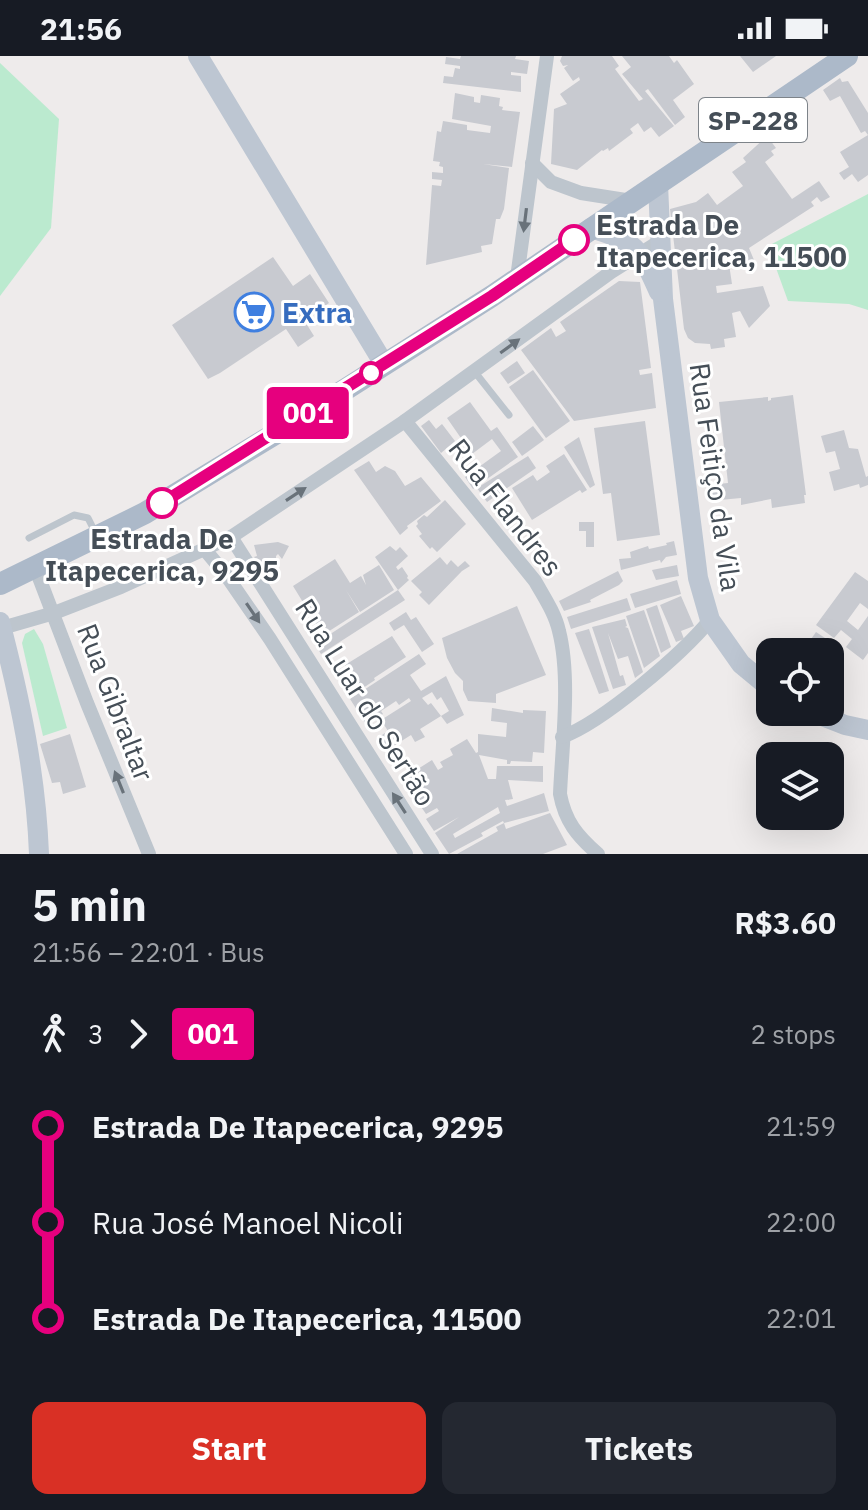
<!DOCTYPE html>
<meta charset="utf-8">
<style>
:root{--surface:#171b24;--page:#242831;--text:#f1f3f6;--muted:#9ea1a6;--accent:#d93025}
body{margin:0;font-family:"IBM Plex Sans",sans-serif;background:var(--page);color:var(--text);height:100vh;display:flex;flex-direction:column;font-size:30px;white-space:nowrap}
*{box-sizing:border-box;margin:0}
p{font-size:26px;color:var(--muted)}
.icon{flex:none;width:44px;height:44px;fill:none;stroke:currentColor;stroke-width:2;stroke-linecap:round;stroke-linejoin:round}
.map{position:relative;height:798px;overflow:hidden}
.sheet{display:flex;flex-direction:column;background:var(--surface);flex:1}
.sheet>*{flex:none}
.badge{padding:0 16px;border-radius:6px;font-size:28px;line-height:52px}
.fabs{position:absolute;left:756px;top:582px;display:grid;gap:16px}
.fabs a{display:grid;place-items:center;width:88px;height:88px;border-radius:16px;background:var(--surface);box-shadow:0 8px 32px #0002;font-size:40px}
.map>.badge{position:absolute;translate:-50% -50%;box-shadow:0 0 0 4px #fff}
.legs{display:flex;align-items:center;gap:12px;height:88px;padding:0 32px;font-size:26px}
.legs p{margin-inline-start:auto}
.headline{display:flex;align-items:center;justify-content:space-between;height:136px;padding:0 32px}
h1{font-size:44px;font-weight:700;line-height:60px}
.action{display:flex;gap:16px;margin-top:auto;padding:16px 32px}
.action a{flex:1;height:92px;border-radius:16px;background:var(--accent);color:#fff;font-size:32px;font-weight:700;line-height:92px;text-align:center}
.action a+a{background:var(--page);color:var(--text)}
ul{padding:0 32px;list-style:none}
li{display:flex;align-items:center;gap:28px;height:96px;font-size:30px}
li i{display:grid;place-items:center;width:12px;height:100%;margin:0 10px;background:currentColor}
li i::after{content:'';width:20px;height:20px;margin:-10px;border:6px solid;border-radius:50%;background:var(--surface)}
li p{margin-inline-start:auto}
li:first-child i{background:linear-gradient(#0000 50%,currentColor 0)}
li:last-child i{background:linear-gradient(currentColor 50%,#0000 0)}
.status{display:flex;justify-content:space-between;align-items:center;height:56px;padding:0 40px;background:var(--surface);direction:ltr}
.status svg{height:22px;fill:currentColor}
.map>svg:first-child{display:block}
.green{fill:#bbeacf}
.building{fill:#c8cad0;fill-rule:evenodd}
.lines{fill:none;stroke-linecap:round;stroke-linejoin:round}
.lane{stroke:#bdc5cd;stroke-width:7}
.street{stroke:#bdc5cd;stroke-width:14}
.secondary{stroke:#bdc6d2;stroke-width:20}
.primary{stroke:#acb9c9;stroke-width:22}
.oneway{fill:#69727a}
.line-1-casing{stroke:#fff;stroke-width:18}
.line-1{stroke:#e6007e;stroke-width:12}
.stop-1-dot{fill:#fff;stroke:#e6007e;stroke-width:4}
.labels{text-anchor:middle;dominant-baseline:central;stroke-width:6;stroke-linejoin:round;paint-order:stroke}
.shield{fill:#fff;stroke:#7d8389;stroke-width:2}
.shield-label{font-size:26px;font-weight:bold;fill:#454e57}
.stop-label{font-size:28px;font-weight:bold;fill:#454e57;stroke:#fff;text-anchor:start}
.shop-label{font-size:28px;font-weight:bold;fill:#366cbe;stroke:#fff;text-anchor:start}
.street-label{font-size:28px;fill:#454e57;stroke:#fff}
</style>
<div class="status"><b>21:56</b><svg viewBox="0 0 49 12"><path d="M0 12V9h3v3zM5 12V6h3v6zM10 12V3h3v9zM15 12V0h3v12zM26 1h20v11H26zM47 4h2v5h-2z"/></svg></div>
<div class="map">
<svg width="868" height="798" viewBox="0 0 868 798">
<rect width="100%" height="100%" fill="#eeebeb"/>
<!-- green -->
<g class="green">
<path d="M0,7L59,63L51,172L0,240Z"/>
<path d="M868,138V254L849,248L788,245L768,190Z"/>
<path d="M34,573L43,588L67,672L43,680L22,587L25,578Z"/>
</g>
<!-- building -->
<g class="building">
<path d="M461,0H516L515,3L529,5L527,18L511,16V19L521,20V36L443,27L444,20L453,21L455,12L460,13V10L445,8L446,1L460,3Z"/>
<path d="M562,0H612L619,10L615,13L639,45L643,43L622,18L631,11L622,0H669L674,7L677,4L694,28L673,44L685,61L675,69L648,33L645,35L674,70L659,81L651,71L644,76L638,67L630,73L633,77L609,95L608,92L603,95L602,94L577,114L551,108L554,53L567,48L560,38L580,24L579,21L573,25L564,12L568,9L563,10L560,5Z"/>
<path d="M740,0H776L753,16Z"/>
<path d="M840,22L842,26L848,25L868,57V119L858,126L852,118L844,124L839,117L849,111L840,96L868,79L865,75L861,77L840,40L830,45L823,34Z"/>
<path d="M455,37L474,41V46L480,47L481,39L500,42L499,50L503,51L502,54L520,56L512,111L483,108L509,112L504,153L500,163H496L492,188L481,190L482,196L426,209L432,129L441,130L442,124L432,123V116L443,117V111L439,110L440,106L433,105L437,75L441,76L443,65L467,69V74L490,77L491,70L452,63Z"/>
<path d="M767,80L776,92L771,95L774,99L765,106L792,143L819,125L830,141L821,146L817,141L811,146L814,150L749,192L754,204L729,208L732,228L716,230L717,237L763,230L770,250L749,272L740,255L732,257L736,281L724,283L725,291L711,293L710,288L695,287L688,282L684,273L670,153L696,146L708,137L717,149L743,130L732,116L746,106L743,102Z"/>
<path d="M273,201L293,230L310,218L329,247L304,264L314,280L298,291L286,273L220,317L208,323L172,269Z"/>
<path d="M619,225L640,226L651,312L639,314L640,319L652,317L656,352L574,365L521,294L551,272L556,281L566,275L560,266Z"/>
<path d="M517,305L525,317L508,328L500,317Z"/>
<path d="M533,314L570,365L546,382L509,331Z"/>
<path d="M793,339L806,439H804L805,447L772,452L771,443L741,449V442L709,445L708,429L728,427L719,346L768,341V345L771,344V342Z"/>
<path d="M470,346L491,375L497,371L518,401L473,433L465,421L501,395L492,383L472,398L447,362Z"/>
<path d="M429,364L436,373L442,368L455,385L441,397L421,370Z"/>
<path d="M645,365L660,479L617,485L611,437L603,438L594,372Z"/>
<path d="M533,370L544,384L522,400L512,386Z"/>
<path d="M844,374L849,392L858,393L866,421L868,420V429L860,432L859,428L834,435L829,416L840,413L835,395L826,397L821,380Z"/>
<path d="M579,381L595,429L590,432L564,391Z"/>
<path d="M564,398L587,434L582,437L580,434L532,464L512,432L533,419L537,425L550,416L546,410Z"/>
<path d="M528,400L536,412L487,446L477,432Z"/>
<path d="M369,405L376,416L385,410L395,415L405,430L421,421L441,445L407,470L408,472L400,479L354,414Z"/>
<path d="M445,444L466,468L437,496L432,491L430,493L419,480L422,478L416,470L418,468L417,465L424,459L427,461Z"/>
<path d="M579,466H594V491H586V475H579Z"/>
<path d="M674,485L677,499L666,501L661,507L660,504L621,514L619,503L631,502L630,496L648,490L649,493L667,489L666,487Z"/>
<path d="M278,486L289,490L282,503L278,498L276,500V511L270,517L254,501L257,500L254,489Z"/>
<path d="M390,490L396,495L400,491L408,500L396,511L398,514L402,511L408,520L407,522L409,524L398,534L375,501Z"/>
<path d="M440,501L447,509L451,504L458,511L465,505L470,510L462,515L429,549L419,539L422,536L411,525Z"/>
<path d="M335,503L350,527L361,520L366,529L363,519L379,509L394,534L360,556L346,534L359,556L323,579L293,530Z"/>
<path d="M677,509L679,520L656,524L652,514Z"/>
<path d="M618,515L623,525L619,529L590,544L591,546L564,555L559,545Z"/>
<path d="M855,516L868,525V553L860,547L847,565L858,574L868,560V597L863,604L846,591L852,583L841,574L834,582L816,569Z"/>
<path d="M677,524L681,538L635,552L630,538Z"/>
<path d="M398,534L405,544L321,598L315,588Z"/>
<path d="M681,540L694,570L681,575L684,583L676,586L660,549Z"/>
<path d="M627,542L631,554L571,573L567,561Z"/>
<path d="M657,549L671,591L661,597L646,553Z"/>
<path d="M517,550L546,619L496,638V647L468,645L463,634V625L455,617L447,602L442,582Z"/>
<path d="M644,554L660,600L644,612L626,560Z"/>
<path d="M406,556L411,564L416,561L434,588L422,596L404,569L394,575L389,567Z"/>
<path d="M625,563L627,570L625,571L628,572L643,616L635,622L628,600L618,603L608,577L620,620L623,619L626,629L613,633L592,571Z"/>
<path d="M589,573L609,635L599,638L575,577Z"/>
<path d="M816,576L831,586L824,596L809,586Z"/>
<path d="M392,580L406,601L374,622L375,624L360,634L345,609Z"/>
<path d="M419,598L426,608L410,619L421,635L446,620L464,659L447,668L441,660L449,655L441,641L437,644L432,636L422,642L428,649L431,647L441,660L420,673L425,681L415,686L411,679L384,696L376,683L388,675L381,664L411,645L409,642L399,649L396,645L381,655L383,658L366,668L350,643Z"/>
<path d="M492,652L523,657V654L546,655L544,697L533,696L532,706L511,705L510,708H507V704L479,699L488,723H496L497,710H543V726L508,724L513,743L505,744L507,750L544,737L549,755L504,767L503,765L481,777L483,780L449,798L435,777L459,761L434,775L426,763L439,755L437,752L426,758L402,723L432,704L438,714L443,711L440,706L453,699L450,693L467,683L476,697L478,696V678L506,681L507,667L491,665ZM498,751L500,757L455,782L453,778Z"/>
<path d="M70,678L86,731L63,738L60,726L52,727L40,688Z"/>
<path d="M550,757L567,789L543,798H457L498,775L496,771L504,767L506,773Z"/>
</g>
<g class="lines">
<!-- lane -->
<g class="lane">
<path d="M474,315L509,359"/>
<path d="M29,482L74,459L88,462L96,478"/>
</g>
<!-- street -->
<g class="street">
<path d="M532,107L551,126L581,137L632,145"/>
<path d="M517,222L547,0"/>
<path d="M405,365L535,525C544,541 555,557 559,575C571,622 562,690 560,738C565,765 577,780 598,798"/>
<path d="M231,481L432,798"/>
<path d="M206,495L226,519L270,583L406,798"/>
<path d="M35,511L87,647L149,798"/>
<path d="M2,572L54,557L121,531L231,481L405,365L611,216L662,184"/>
<path d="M562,681C603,666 682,598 710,564"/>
</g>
<!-- secondary -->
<g class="secondary">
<path d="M198,0L384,308"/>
<path d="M658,128L663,243L698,522L710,564L741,608L770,632"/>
<path d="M591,172C638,187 639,192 659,236"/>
<path d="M0,566C20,642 36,719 39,798"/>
<path d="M812,656L845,669L868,674"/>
</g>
<!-- primary -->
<path class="primary" d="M0,528L145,457L288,370L492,240L847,0"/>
</g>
<!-- one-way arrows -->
<defs><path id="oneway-solid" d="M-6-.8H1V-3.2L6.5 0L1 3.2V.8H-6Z" transform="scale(2)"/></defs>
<g class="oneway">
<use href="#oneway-solid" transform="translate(525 164) rotate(97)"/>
<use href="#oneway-solid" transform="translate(510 290) rotate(-36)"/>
<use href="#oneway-solid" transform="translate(296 438) rotate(-33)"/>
<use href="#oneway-solid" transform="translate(253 557) rotate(56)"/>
<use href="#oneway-solid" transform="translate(119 726) rotate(-112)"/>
<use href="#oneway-solid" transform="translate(399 747) rotate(-123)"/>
</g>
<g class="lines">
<defs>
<path id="line-1" d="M162,447L492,240L574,184"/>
</defs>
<!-- line-1 casing -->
<use href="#line-1" class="line-1-casing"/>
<!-- line-1 -->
<use href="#line-1" class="line-1"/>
</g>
<!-- icons -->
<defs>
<symbol id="supermarket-ring" viewBox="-11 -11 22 22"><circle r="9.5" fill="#fff" stroke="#3f7fe0" stroke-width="1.5"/><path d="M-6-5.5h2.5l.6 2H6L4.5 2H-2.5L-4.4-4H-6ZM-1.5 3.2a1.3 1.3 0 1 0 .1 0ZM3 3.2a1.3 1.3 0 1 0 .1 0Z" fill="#3f7fe0"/></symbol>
</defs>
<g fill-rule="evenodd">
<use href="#supermarket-ring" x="232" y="234" width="44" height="44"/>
</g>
<!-- markers -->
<g class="stop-1-dot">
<circle cx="574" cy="184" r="14"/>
<circle cx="371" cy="317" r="10"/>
<circle cx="162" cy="447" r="14"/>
</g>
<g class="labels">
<!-- shield labels -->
<rect class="shield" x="699" y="42" width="108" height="44" rx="6"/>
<g class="shield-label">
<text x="753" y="64">SP-228</text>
</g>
<!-- stop labels -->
<g class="stop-label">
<text x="596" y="168">Estrada De<tspan x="596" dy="32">Itapecerica, 11500</tspan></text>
<text x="162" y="482" text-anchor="middle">Estrada De<tspan x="162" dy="32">Itapecerica, 9295</tspan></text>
</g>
<!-- shop labels -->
<g class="shop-label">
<text x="282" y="256">Extra</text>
</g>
<!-- street labels -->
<g class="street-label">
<text transform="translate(716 421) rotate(82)">Rua Feitiço da Vila</text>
<text transform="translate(506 451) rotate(52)">Rua Flandres</text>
<text transform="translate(116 646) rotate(69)">Rua Gibraltar</text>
<text transform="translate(366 646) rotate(58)">Rua Luar do Sertão</text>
</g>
</g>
</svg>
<div class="fabs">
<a><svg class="icon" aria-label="locate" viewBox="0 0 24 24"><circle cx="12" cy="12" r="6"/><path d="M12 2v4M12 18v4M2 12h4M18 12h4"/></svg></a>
<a><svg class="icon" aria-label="layers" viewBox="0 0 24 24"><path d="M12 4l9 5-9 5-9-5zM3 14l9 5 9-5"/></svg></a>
</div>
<b class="badge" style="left:308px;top:357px;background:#e6007e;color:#fff">001</b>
</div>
<section class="sheet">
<div class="headline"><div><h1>5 min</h1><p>21:56 – 22:01 · Bus</p></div><b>R$3.60</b></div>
<div class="legs"><svg class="icon" aria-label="walk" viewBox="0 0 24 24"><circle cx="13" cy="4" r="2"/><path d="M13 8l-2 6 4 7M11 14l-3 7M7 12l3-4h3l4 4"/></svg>3<svg class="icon" aria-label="forward" viewBox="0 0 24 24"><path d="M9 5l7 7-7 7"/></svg><b class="badge" style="background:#e6007e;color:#fff">001</b><p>2 stops</p></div>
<ul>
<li><i style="color:#e6007e"></i><b>Estrada De Itapecerica, 9295</b><p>21:59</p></li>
<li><i style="color:#e6007e"></i><span>Rua José Manoel Nicoli</span><p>22:00</p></li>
<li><i style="color:#e6007e"></i><b>Estrada De Itapecerica, 11500</b><p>22:01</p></li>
</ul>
<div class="action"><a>Start</a><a>Tickets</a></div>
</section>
